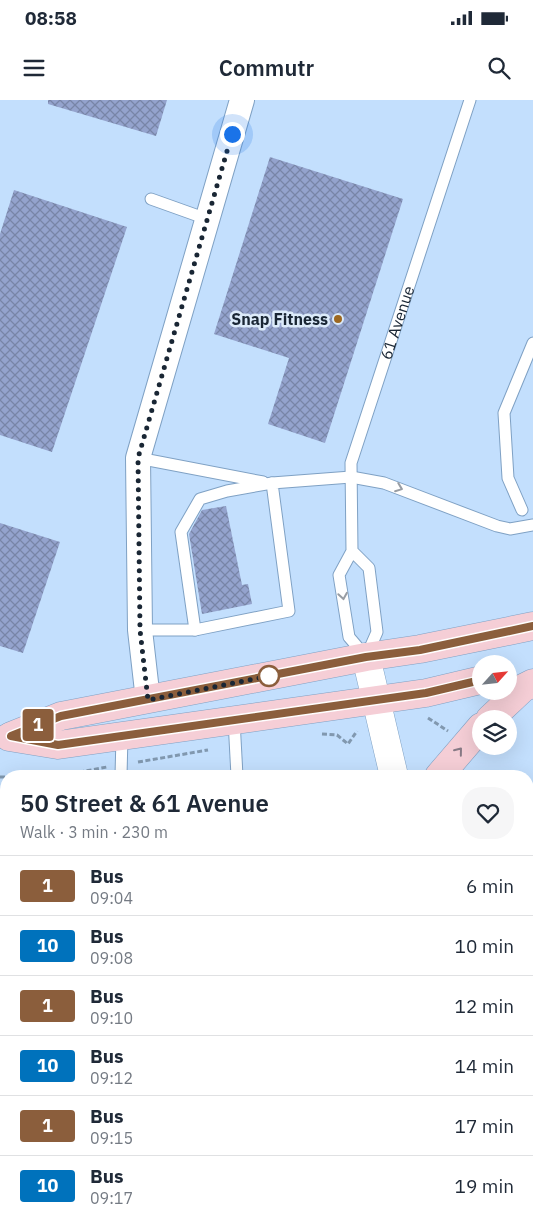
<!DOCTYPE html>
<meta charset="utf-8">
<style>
:root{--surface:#fff;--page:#f6f6f7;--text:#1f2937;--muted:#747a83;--line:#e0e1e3}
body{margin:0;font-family:"IBM Plex Sans",sans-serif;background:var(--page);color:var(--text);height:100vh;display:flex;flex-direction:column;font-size:19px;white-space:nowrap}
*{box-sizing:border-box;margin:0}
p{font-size:16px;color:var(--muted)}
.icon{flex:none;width:28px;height:28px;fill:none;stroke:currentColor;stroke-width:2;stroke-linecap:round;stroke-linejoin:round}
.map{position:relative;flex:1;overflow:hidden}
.panel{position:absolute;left:0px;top:670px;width:534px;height:456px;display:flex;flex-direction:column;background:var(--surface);border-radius:20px 20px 0 0;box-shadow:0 5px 20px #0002}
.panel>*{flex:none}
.badge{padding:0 10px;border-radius:4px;font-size:18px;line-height:32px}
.needle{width:32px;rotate:63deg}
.controls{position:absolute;left:472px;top:555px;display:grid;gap:10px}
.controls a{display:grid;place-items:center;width:45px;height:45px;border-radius:50%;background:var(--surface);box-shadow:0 5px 20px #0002;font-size:25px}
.you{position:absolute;width:25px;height:25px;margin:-12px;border:4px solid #fff;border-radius:50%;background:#1a73e8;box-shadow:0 0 0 8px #1a73e833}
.map>.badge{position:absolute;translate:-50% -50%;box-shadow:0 0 0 2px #fff}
.round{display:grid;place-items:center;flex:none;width:52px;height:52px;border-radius:20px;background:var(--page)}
.head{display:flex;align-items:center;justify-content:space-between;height:85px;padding:0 20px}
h1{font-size:24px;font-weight:600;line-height:38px}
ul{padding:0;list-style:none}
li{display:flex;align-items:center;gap:15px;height:60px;padding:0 20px;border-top:1px solid var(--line)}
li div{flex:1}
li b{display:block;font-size:19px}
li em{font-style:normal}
li .badge{min-width:55px;font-weight:700;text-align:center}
.status{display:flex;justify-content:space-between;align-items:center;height:35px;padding:0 25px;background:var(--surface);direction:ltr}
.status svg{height:14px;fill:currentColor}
header{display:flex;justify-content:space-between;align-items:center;height:65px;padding:0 20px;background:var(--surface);font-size:22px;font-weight:600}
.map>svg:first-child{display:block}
.building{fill:url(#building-cross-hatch)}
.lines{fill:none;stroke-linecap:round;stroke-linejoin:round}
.service-casing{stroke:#7fa1c4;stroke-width:13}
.minor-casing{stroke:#7fa1c4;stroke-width:26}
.tertiary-casing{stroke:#7fa1c4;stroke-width:29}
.secondary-casing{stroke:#7fa1c4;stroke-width:29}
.path{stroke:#8198af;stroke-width:3;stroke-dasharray:5 2.5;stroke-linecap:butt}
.service{stroke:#fff;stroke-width:11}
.minor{stroke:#fff;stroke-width:24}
.tertiary{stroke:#fff;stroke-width:28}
.secondary{stroke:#f5ced6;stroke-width:28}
.oneway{stroke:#989da4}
.oneway2{stroke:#877a85}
.line-casing{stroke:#fff;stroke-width:11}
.line{stroke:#8b5e3c;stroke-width:8}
.walk{stroke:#192634;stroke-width:5;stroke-dasharray:0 9}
.poi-dot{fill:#9d6821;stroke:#dcebfa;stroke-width:2}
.stop-dot{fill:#fff;stroke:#8b5e3c;stroke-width:2.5}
.labels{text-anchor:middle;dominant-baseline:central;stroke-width:5;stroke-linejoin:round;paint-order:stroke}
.poi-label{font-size:16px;font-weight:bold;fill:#192634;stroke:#dcebfa;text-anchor:end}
.street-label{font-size:16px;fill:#192634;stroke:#dcebfa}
</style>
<div class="status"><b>08:58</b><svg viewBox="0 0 49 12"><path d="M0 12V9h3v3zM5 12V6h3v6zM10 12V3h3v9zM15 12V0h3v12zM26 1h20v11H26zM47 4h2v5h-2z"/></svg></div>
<header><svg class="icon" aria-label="menu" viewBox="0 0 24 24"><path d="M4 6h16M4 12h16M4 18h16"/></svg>Commutr<svg class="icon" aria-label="search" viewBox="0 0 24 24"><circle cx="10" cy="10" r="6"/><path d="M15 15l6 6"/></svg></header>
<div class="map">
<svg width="533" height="1126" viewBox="0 0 533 1126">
<defs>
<pattern id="building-cross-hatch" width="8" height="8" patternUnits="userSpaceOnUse" patternTransform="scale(1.25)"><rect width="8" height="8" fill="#94a3cd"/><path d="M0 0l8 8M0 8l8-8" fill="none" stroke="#7885a7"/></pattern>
</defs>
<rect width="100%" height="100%" fill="#c3dffd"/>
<!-- building -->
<g class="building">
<path d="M48,0H167L156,36L48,4Z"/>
<path d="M270,57L403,99L325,343L268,324L289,258L214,234Z"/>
<path d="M14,90L127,127L52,352L0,335V134Z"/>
<path d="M226,406L242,485L248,484L252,504L202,514L189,434L202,410Z"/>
<path d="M0,423L60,442L23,553L0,546Z"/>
</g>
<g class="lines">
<defs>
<g id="service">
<path d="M151,99L207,119"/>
<path d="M138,358L263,382"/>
<path d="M522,410L508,378L504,313L533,243"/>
<path id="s1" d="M352,451L369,468L377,532L366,557L349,537L339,475L352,451L351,363L470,0"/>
<path d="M140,530H195L289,511L272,383L351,377L384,383L497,426L510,429L533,425"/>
<path d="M195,530L181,432L200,399L227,391L272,383"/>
<path d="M234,620L237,676"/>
<path d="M121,676L122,636"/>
<path d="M0,711H6"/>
<path d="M0,1096L6,1093"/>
<path d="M150,1120L153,1126"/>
<path d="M525,1120V1126"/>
<path d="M387,1126L391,1120"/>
</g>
<g id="minor">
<path d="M148,600L140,530L138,358L242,0"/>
<path d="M0,813L6,826"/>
<path d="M528,960L533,964"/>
</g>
<g id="tertiary">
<path d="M366,557L394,676"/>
<path d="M0,994L6,989"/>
</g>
<g id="secondary">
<path d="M490,619L523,588L533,583"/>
<path d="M11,636L61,616L366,557L420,549L533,526"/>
<path d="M9,637L58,645L426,593L481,580"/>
<path d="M439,676L481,627"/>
</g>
</defs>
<!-- service casing -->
<use href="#service" class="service-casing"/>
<!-- minor casing -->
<use href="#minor" class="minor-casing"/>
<!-- tertiary casing -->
<use href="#tertiary" class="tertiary-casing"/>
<!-- secondary casing -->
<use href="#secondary" class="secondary-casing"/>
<!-- path -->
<g class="path">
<path d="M428,618L448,631"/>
<path d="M322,634L337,635L348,644L357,631"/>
<path d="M138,662L208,650"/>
<path d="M27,676L64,675L107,667"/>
<path d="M0,677H6"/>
</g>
<!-- service -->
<use href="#service" class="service"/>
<!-- minor -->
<use href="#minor" class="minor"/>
<!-- tertiary -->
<use href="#tertiary" class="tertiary"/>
<!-- secondary -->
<use href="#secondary" class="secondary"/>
</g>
<!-- one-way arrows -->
<defs><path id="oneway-chevron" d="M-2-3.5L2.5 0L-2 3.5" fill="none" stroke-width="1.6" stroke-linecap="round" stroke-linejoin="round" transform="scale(1.25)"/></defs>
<g class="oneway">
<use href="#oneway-chevron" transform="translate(399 388) rotate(21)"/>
<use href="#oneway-chevron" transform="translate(343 496) rotate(81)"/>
</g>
<use class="oneway2" href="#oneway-chevron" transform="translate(459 651) rotate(-51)"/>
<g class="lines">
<defs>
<path id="line" d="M481,580L426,593L58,645L11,636L61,616L366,557L420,550L533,526"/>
</defs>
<!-- line casing -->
<use href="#line" class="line-casing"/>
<!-- line -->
<use href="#line" class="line"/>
<!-- walk -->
<path class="walk" d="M232,34L138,358L140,530L148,600L269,576"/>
</g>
<!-- markers -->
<circle class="poi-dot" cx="338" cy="219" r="5"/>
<circle class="stop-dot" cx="269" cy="576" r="10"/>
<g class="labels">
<!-- poi labels -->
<g class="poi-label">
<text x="328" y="219">Snap Fitness</text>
</g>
<!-- street labels -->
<g class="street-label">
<text stroke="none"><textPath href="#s1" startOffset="468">61 Avenue</textPath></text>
</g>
</g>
</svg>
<div class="controls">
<a><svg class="needle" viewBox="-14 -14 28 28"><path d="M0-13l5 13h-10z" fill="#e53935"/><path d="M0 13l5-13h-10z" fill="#747a83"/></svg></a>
<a><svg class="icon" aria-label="layers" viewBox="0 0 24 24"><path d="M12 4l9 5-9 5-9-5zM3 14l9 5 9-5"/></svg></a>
</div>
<div class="you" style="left:232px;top:34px"></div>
<b class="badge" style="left:38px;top:625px;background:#8b5e3c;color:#fff">1</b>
<section class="panel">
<div class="head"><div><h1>50 Street &amp; 61 Avenue</h1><p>Walk · 3 min · 230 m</p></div><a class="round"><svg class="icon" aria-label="heart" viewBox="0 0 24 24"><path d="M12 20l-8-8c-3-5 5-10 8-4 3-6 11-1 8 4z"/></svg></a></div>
<ul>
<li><span class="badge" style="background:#8b5e3c;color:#fff">1</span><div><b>Bus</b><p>09:04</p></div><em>6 min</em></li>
<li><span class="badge" style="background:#0072bc;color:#fff">10</span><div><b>Bus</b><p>09:08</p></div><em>10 min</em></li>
<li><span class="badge" style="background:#8b5e3c;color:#fff">1</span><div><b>Bus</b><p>09:10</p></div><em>12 min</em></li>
<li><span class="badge" style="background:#0072bc;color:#fff">10</span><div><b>Bus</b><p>09:12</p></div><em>14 min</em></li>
<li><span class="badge" style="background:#8b5e3c;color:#fff">1</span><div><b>Bus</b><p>09:15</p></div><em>17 min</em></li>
<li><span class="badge" style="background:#0072bc;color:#fff">10</span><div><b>Bus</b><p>09:17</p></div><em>19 min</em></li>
</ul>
</section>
</div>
